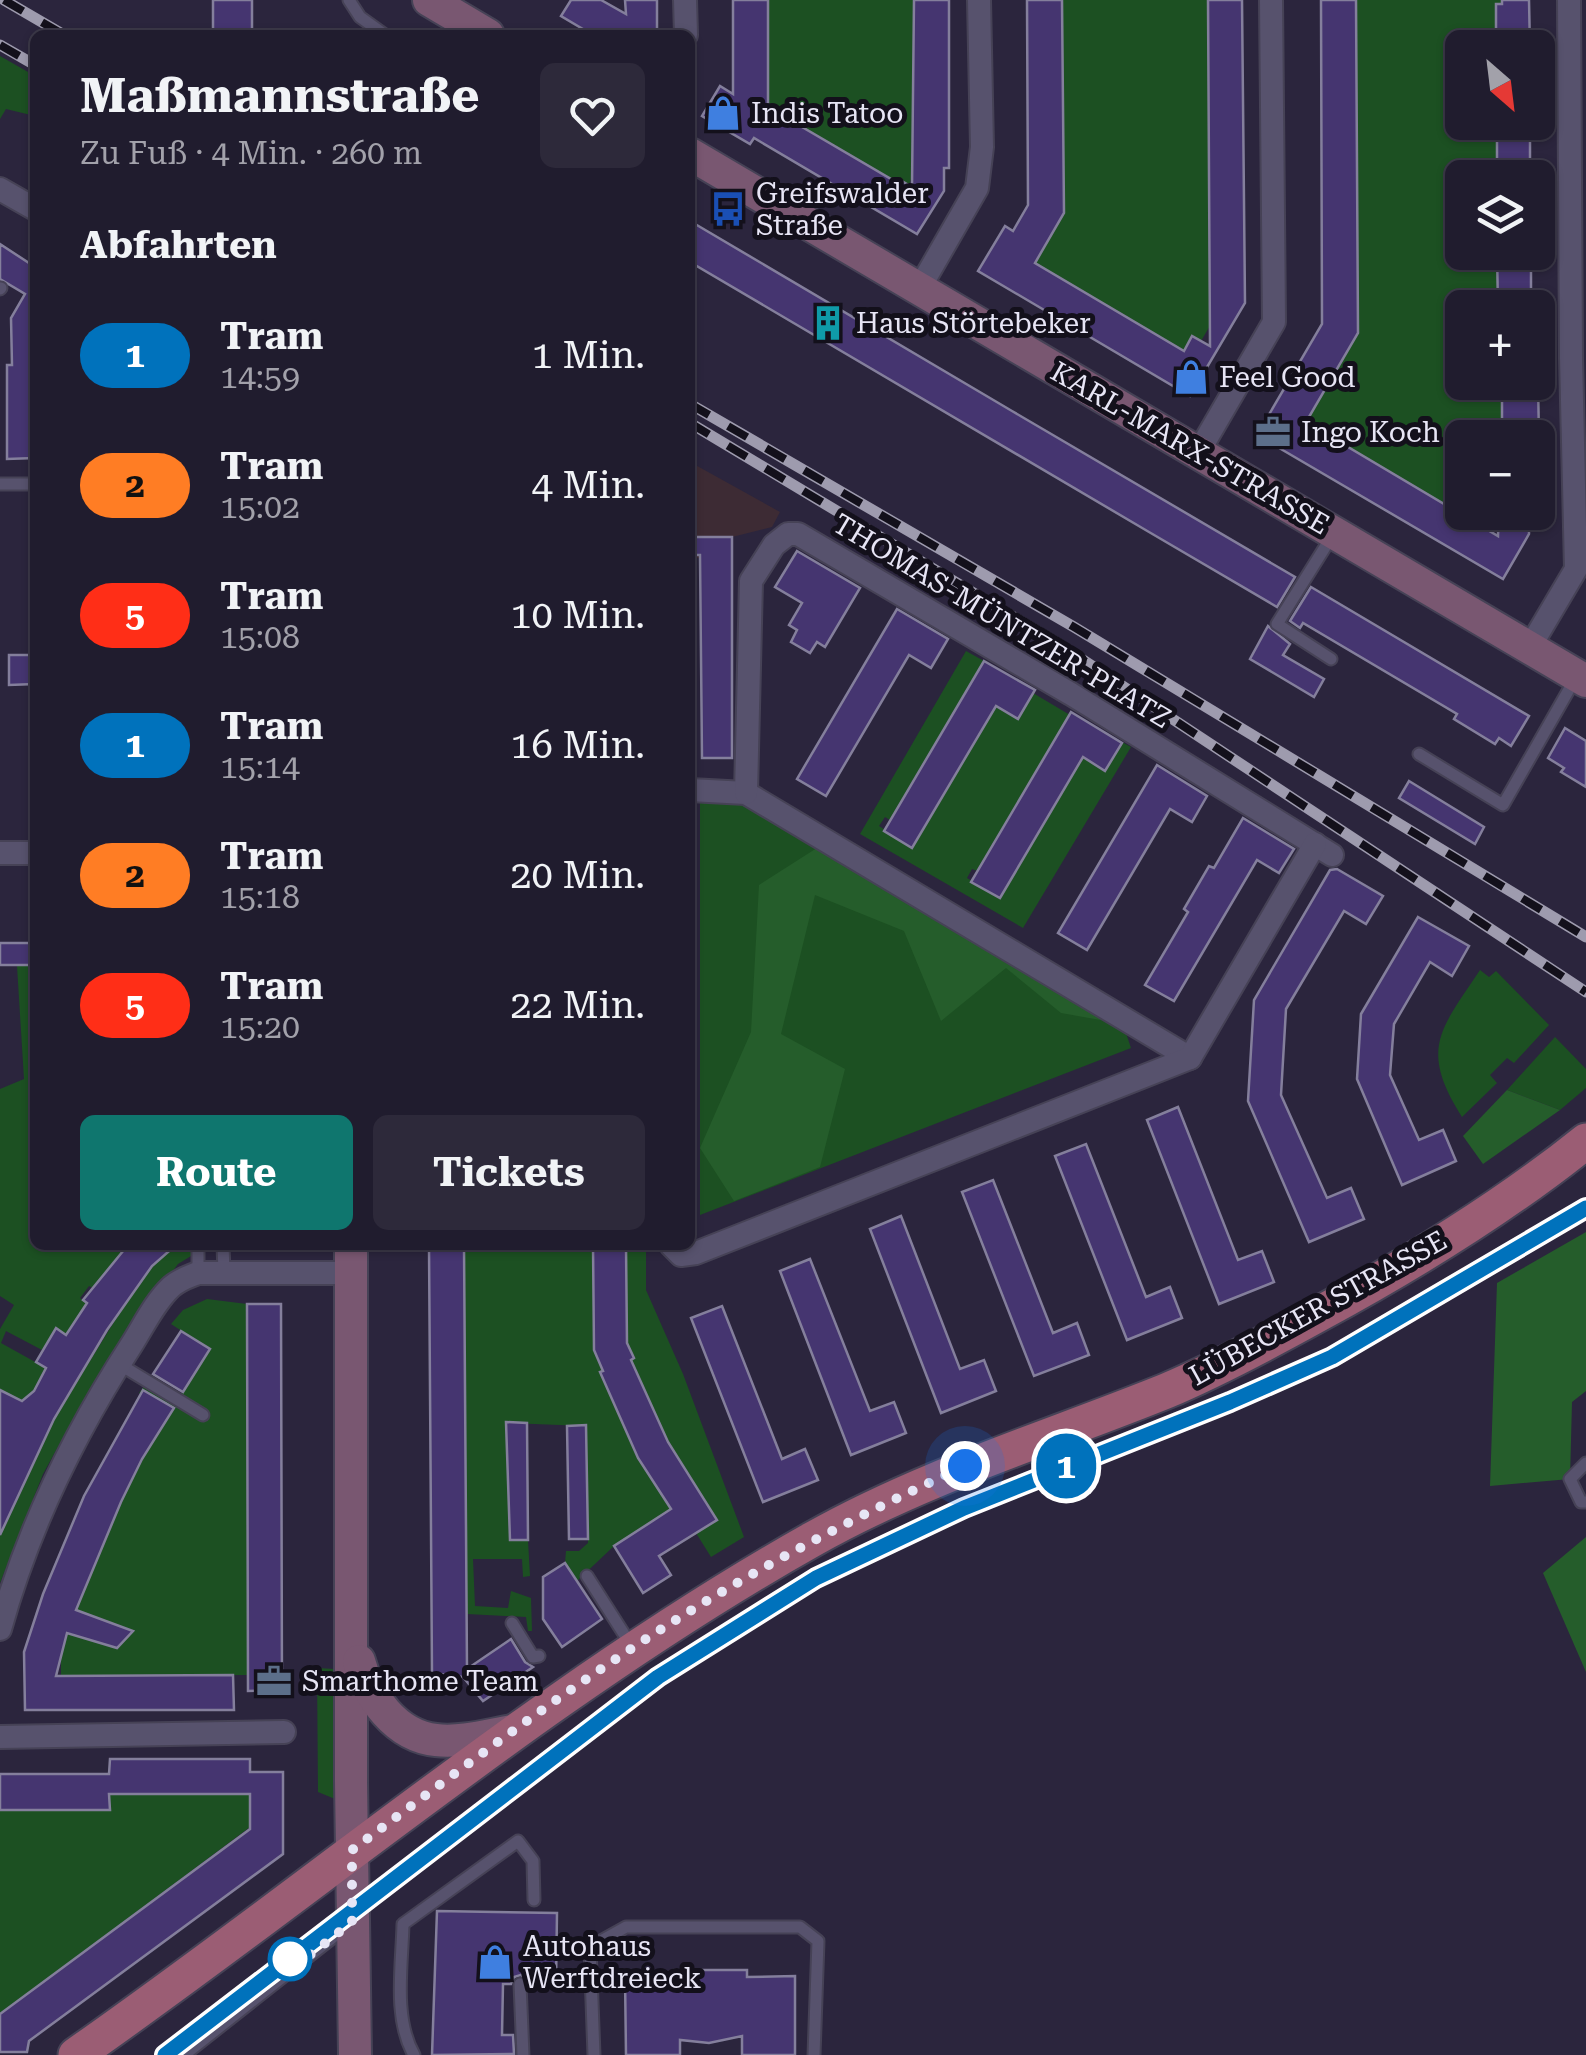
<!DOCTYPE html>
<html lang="de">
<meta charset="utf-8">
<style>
:root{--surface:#201c2e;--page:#2d293a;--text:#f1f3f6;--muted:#a2a1aa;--line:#3d3a4a;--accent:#0f766e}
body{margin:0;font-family:"Roboto Serif",serif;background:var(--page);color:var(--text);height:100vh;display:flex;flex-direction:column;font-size:38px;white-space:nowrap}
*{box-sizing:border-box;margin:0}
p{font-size:32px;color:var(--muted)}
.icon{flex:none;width:55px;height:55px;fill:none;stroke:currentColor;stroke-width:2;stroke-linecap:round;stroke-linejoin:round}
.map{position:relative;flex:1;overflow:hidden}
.panel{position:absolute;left:30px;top:30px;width:665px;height:1220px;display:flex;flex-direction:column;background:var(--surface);border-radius:15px;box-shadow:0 2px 8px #0004,0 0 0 2px var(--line)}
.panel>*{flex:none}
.badge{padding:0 20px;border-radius:32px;font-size:35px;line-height:65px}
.needle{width:65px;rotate:152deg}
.controls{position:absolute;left:1445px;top:30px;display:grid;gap:20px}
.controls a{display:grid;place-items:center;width:110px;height:110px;border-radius:15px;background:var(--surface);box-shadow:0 2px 8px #0004,0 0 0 2px var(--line);font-size:50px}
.you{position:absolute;width:50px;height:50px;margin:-25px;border:8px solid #fff;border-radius:50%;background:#1a73e8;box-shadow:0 0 0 15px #1a73e833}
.map>.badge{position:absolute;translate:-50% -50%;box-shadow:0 0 0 5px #fff}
h2{padding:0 50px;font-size:38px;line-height:90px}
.round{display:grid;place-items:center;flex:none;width:105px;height:105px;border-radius:15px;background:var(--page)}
.summary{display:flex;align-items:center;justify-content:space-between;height:170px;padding:0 50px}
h1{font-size:48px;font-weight:700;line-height:75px}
.cta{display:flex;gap:20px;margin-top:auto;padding:20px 50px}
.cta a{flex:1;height:115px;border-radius:15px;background:var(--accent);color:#fff;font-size:40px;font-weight:700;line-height:115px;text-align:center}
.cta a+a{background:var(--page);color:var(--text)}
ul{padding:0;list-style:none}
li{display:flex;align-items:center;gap:30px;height:130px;padding:0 50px}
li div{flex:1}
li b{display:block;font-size:38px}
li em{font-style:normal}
li .badge{min-width:110px;font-weight:700;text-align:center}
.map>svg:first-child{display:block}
.industrial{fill:#3d2b34}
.green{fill:#1c5022}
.forest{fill:#255d2b}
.building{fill:#453570;stroke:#847f9c;stroke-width:2.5}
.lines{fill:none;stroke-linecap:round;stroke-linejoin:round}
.lane-casing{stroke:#464256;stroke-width:15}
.street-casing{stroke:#464256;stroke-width:26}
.secondary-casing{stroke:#464256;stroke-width:36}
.primary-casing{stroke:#464256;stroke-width:39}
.lane{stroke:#57526d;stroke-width:11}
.street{stroke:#57526d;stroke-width:22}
.secondary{stroke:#795771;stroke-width:32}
.primary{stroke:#9b5d74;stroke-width:35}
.tram{stroke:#9e9bae;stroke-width:2.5}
.rail-casing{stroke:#9e9bae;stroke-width:11}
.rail{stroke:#13101b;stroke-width:8;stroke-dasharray:22;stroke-linecap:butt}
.line-casing{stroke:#fff;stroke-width:22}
.line{stroke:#0072bc;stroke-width:15}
.walk{stroke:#e7e5f5;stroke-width:10;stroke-dasharray:0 18}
.stop-dot{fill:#fff;stroke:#0072bc;stroke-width:5}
.labels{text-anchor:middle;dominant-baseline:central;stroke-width:10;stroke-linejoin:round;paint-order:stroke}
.poi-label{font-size:28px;fill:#e7e5f5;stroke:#13101b;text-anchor:start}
.street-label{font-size:28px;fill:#e7e5f5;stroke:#13101b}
</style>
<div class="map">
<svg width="1586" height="2055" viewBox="0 0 1586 2055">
<rect width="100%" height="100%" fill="#2b253d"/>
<!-- industrial -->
<path class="industrial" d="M690,462L780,512L772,527L732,537V558H690Z"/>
<!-- green -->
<g class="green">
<path d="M768,0H914L915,167L909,185L900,180L898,183L770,108L766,113Z"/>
<path d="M1062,0H1208L1210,302L1221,307L1201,341L1192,336L1184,351L1020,255L1042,251L1063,215Z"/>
<path d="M1356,0H1502V4H1496V47L1462,48V122L1497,123V177L1462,178V252L1497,253L1498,307L1462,308V382L1502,383V437L1462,438V512L1499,513V522L1493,532L1299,419L1318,399Z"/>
<path d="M0,56L35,76V116L6,109L0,119Z"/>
<path d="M966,651L984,661L890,820L885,817L879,826L913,847L996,706L1033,693L1070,715L978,871L972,869L967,878L1000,898L1083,757L1105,770L1122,742L1131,747L1023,928L860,834Z"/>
<path d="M700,796H735L1123,1024L1131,1048L700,1215Z"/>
<path d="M35,965V1245H128L93,1288L89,1286L80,1298L87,1303L66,1335L56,1329L42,1350L6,1331L1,1343L46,1368L0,1455V1329L14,1305L0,1296V1089L24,1079L17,966Z"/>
<path d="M1480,970L1489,977L1496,971L1549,1025L1514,1063L1507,1058L1490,1075L1497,1083L1462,1117C1419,1049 1440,1030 1480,970Z"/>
<path d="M1555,1037L1586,1069V1088L1560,1110L1507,1090Z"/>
<path d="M176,1245H192L191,1256L178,1264L134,1323L71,1423L43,1474L0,1583V1536L54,1419L122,1309L152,1266Z"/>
<path d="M464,1245H593L594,1350L603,1371L600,1373L638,1457L671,1510L614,1546L577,1581L565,1563L566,1551H579L588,1543L586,1426L507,1423L510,1540H528L530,1576L523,1577L522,1559H473L475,1606L508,1608L511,1591L531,1598L532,1631H528L526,1617L467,1614Z"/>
<path d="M626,1245H646V1290L683,1374L744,1537L711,1557L696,1533L717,1520L668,1442L631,1360L634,1358L627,1343Z"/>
<path d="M207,1299L247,1304L248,1675L77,1676V1711L61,1709V1658L67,1633L111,1523L142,1459L172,1412L139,1393L150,1378L179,1397L209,1349L171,1324L183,1310Z"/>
<path d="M317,1668L335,1669V1799L318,1792Z"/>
<path d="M109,1794H250V1827L0,2014V1810L109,1809Z"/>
</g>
<!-- forest -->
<g class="forest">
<path d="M820,846L1123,1024L1061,1013L1006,968L941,1021L904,931L815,895L781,1034L845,1069L820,1167L734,1201L700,1148L751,1032L759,885Z"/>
<path d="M1507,1090L1560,1110L1483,1164L1463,1136Z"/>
<path d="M1586,1232V1391L1572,1402L1570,1479L1490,1486L1497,1283Z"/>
<path d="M1586,1537V1672L1543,1573Z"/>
</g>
<!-- building -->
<g class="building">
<rect x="213" y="0" width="39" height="35"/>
<path d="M571,0H601L626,14L625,0H657V33L661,35H593L561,16Z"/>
<path d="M733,0H768V107L898,183L900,180L912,187L914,0H949V168H944V191L917,234L754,138L750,144L702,116L720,86L733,94Z"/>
<path d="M1027,0H1062L1064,213L1035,263L1184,351L1192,336L1210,346L1208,0H1242L1245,303L1190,396L978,271L1005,226L1013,231L1028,205Z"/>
<path d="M1321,0H1356L1358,333L1306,422L1498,536L1499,512H1529V534L1503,579L1257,435L1322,324Z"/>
<path d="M1502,0H1529L1530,48H1496V4H1502Z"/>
<rect x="1497" y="122" width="33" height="56"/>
<path d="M690,221L1012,411L1295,577L1277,607L1149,532L690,262Z"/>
<path d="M0,244L35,267V458L7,459V365H12L11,318L25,294L0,279Z"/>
<path d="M1497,252H1531V308H1498Z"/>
<path d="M1502,382H1538L1539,438H1502Z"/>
<path d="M690,537H732V758H702L700,555H690Z"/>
<path d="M797,551L860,588L825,647L817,642L810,653L791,642L797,630L789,625L802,603L775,587Z"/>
<path d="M1311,587L1529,716L1511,746L1499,738L1495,744L1454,719L1457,714L1303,623L1300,628L1290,621Z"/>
<path d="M897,609L948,639L931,668L909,655L826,796L797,779Z"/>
<path d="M1268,626L1290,644L1283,655L1324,679L1314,697L1250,659Z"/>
<path d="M9,655H35V684L9,685Z"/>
<path d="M984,661L1035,690L1018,719L996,706L912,848L884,831Z"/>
<path d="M1071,712L1122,743L1105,771L1083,757L1000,898L971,882Z"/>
<path d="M1565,728L1586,741V787L1561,772L1564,768L1548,758Z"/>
<path d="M1157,765L1207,796L1192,822L1170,809L1087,950L1058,933Z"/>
<path d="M1409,781L1484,827L1475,844L1399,798Z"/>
<path d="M1243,818L1294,849L1279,873L1257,860L1174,1001L1145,985L1188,912L1184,909L1209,866L1214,868Z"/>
<path d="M1337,869L1383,896L1366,924L1344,911L1286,1009L1281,1095L1327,1198L1351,1188L1364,1219L1309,1242L1248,1101L1254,1000L1330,870Z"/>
<path d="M1418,917L1469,946L1452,976L1430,962L1394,1024L1390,1075L1419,1140L1443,1130L1456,1161L1402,1185L1357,1079L1361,1014Z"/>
<rect x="0" y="943" width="35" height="22"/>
<path d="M1178,1107L1238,1260L1262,1251L1274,1282L1219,1304L1147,1120Z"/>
<path d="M1086,1144L1146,1297L1170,1287L1182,1318L1127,1340L1055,1156Z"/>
<path d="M993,1180L1053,1333L1077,1323L1089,1355L1034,1376L962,1192Z"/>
<path d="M901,1216L960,1369L984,1360L996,1391L941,1413L870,1229Z"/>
<path d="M128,1245H176L152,1266L107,1330L54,1419L0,1535V1390L22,1401L34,1391L46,1368L36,1362L56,1328L66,1335L87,1303L83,1300Z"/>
<path d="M429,1245H464L467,1669L511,1639L525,1662L533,1667L483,1701L463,1677L432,1673Z"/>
<path d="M593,1245H626L627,1343L634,1358L631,1360L668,1442L717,1520L659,1556L671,1575L643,1593L614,1546L671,1509L638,1458L600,1372L603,1371L594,1350Z"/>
<path d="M810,1259L870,1411L894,1402L906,1433L851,1455L780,1271Z"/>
<path d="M247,1304H281L282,1690L248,1691Z"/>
<path d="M722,1306L782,1459L805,1449L818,1480L763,1502L691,1318Z"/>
<path d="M181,1331L210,1349L183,1392L153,1374Z"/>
<path d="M143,1390L174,1408L142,1459L121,1502L76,1610L133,1631L117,1648L67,1633L56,1676L233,1675L234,1710H25L24,1652L43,1594L84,1496Z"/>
<path d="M506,1422L527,1423L528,1540H510Z"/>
<path d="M586,1425L588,1539H569L567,1426Z"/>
<path d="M565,1563L602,1619L562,1647L543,1619V1577Z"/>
<path d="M110,1759H250V1772H283V1854L29,2041L27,2052H0V2014L250,1829V1794H109L110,1810H0V1774H109Z"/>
<path d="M437,1911L557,1913L556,1984H529L521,1975L514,1977L511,1984H503L502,2035H513L514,2054L432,2055Z"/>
<path d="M674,1970H747V1977L795,1976V2055H742V2036L709,2043L680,2040V2055H626L625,1976H674Z"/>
</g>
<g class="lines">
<defs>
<g id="lane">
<path d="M349,0L360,17L385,35"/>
<path d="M0,289L1,288"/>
<path d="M0,484H35"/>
<path d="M1331,659L1277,624L1332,536"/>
<path d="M1419,754L1503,805L1575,679"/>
<path d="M198,1245V1273"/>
<path d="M223,1245L224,1272"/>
<path d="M119,1364L203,1415"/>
<path d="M1586,1463L1570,1479L1581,1502H1586"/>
<path d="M587,1576L631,1645"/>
<path d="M512,1623L533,1657L539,1656"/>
<path d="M520,1984L523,2055"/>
<path d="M184,2055L346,1927"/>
<path d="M414,2055C393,2018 402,1966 403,1924L518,1841L533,1861L534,1900"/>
<path d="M594,2055L590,1947L626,1927H800L818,1941L814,2055"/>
</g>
<g id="street">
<path d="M685,0L686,35"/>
<path d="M0,189L35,209"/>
<path d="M919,289L977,188L982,147L979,0"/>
<path d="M1198,453L1274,322L1271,0"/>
<path d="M1530,647L1576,569L1571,358L1569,0"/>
<path d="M690,790L746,793L1190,1058"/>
<path d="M746,793L751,581L774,545L788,534H798L1071,694L1332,855"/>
<path d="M0,853H35"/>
<path d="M671,1245L681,1255L696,1253L1190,1058L1315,844"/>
<path d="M0,1629C28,1528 75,1432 132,1344C144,1325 155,1302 171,1287C180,1279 188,1277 198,1273H351"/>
<path d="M0,1737L284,1732"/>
</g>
<g id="secondary">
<path d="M429,0L488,35"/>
<path d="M690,154L1586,681"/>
<path d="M351,1245V1782L355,2055"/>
<path d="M359,1661C368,1697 396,1736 436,1740C461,1743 489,1735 513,1731"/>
</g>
<path id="primary" d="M76,2055C322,1883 550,1687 813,1539C925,1476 1047,1439 1166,1391C1218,1369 1268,1342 1317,1315C1411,1264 1503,1208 1586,1141"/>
</defs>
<!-- lane casing -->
<use href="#lane" class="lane-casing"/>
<!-- street casing -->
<use href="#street" class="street-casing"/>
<!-- secondary casing -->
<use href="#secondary" class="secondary-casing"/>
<!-- primary casing -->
<use href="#primary" class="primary-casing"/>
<!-- lane -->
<use href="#lane" class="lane"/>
<!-- street -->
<use href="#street" class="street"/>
<!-- secondary -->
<use href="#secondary" class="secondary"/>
<!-- primary -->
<use href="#primary" class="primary"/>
<!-- tram -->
<path class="tram" d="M164,2055L658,1677L816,1578L964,1507L1230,1402L1333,1357L1586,1208"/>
<defs>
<g id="rail">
<path d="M4,0L64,35"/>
<path d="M0,45L35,65"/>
<path d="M690,404L1074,627L1586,937"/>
<path d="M690,423L1062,646L1586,992"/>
</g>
</defs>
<!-- rail casing -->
<use href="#rail" class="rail-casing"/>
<!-- rail -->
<use href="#rail" class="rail"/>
</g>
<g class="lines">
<defs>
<path id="line" d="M165,2055L658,1677L816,1578L964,1508L1230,1402L1332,1357L1586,1208"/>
</defs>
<!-- line casing -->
<use href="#line" class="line-casing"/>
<!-- line -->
<use href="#line" class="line"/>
<!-- walk -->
<path class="walk" d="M290,1959L291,1970L352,1922V1850C464,1767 576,1681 695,1608C782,1555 872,1509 965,1466"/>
</g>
<!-- icons -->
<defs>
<symbol id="shop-bare" viewBox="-9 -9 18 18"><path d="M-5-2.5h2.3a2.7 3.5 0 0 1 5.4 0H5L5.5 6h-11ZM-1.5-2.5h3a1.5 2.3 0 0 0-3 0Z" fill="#3f7fe0" stroke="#13101b" stroke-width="2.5" paint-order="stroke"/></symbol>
<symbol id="bus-bare" viewBox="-9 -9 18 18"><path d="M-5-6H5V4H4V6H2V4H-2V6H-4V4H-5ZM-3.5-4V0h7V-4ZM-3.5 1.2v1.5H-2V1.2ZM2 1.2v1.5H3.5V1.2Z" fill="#1a4fb4" stroke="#13101b" stroke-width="2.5" paint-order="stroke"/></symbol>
<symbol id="building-bare" viewBox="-9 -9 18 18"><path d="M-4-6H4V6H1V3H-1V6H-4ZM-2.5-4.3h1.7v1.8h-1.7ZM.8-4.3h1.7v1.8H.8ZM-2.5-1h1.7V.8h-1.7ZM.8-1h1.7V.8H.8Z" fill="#0f9aa8" stroke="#13101b" stroke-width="2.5" paint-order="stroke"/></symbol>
<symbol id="office-bare" viewBox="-9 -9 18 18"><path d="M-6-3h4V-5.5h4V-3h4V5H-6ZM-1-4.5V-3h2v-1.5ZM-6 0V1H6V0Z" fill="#5c6f8a" stroke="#13101b" stroke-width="2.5" paint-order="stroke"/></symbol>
</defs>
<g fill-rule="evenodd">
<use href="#shop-bare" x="698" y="88" width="50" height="50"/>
<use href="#bus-bare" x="703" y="184" width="50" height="50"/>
<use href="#building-bare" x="803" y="298" width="50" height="50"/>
<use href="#shop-bare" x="1166" y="352" width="50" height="50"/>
<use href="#office-bare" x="1248" y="407" width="50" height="50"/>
<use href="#office-bare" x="249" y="1656" width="50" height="50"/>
<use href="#shop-bare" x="470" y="1937" width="50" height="50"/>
</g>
<!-- markers -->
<circle class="stop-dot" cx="290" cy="1959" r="20"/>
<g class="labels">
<!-- poi labels -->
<g class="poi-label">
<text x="751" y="113">Indis Tatoo</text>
<text x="756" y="193">Greifswalder<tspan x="756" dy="32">Straße</tspan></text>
<text x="856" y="323">Haus Störtebeker</text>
<text x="1219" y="377">Feel Good</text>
<text x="1301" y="432">Ingo Koch</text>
<text x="302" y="1681">Smarthome Team</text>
<text x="523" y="1946">Autohaus<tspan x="523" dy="32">Werftdreieck</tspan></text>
</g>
<!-- street labels -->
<g class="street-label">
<text transform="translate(1190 448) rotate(30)">KARL-MARX-STRASSE</text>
<text transform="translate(1002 621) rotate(31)">THOMAS-MÜNTZER-PLATZ</text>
<text transform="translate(1318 1308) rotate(-29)">LÜBECKER STRASSE</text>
</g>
</g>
</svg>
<div class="controls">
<a><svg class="needle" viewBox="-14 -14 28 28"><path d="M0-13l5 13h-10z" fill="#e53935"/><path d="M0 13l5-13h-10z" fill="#a2a1aa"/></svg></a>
<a><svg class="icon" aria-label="layers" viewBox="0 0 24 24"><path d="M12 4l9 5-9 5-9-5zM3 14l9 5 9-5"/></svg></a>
<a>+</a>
<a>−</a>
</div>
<div class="you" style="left:965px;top:1466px"></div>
<b class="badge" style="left:1066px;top:1466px;background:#0072bc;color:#fff">1</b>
<section class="panel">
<div class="summary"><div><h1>Maßmannstraße</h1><p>Zu Fuß · 4 Min. · 260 m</p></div><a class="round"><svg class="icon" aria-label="heart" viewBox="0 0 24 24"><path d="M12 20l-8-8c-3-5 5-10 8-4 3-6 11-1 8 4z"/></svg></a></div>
<h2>Abfahrten</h2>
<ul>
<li><span class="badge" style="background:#0072bc;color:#fff">1</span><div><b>Tram</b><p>14:59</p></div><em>1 Min.</em></li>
<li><span class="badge" style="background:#ff7d24;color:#111">2</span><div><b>Tram</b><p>15:02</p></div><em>4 Min.</em></li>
<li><span class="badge" style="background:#ff2e17;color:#fff">5</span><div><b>Tram</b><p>15:08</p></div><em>10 Min.</em></li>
<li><span class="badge" style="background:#0072bc;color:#fff">1</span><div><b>Tram</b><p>15:14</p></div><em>16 Min.</em></li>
<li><span class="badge" style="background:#ff7d24;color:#111">2</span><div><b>Tram</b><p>15:18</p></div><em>20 Min.</em></li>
<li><span class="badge" style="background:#ff2e17;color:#fff">5</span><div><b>Tram</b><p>15:20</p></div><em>22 Min.</em></li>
</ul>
<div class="cta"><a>Route</a><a>Tickets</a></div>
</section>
</div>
